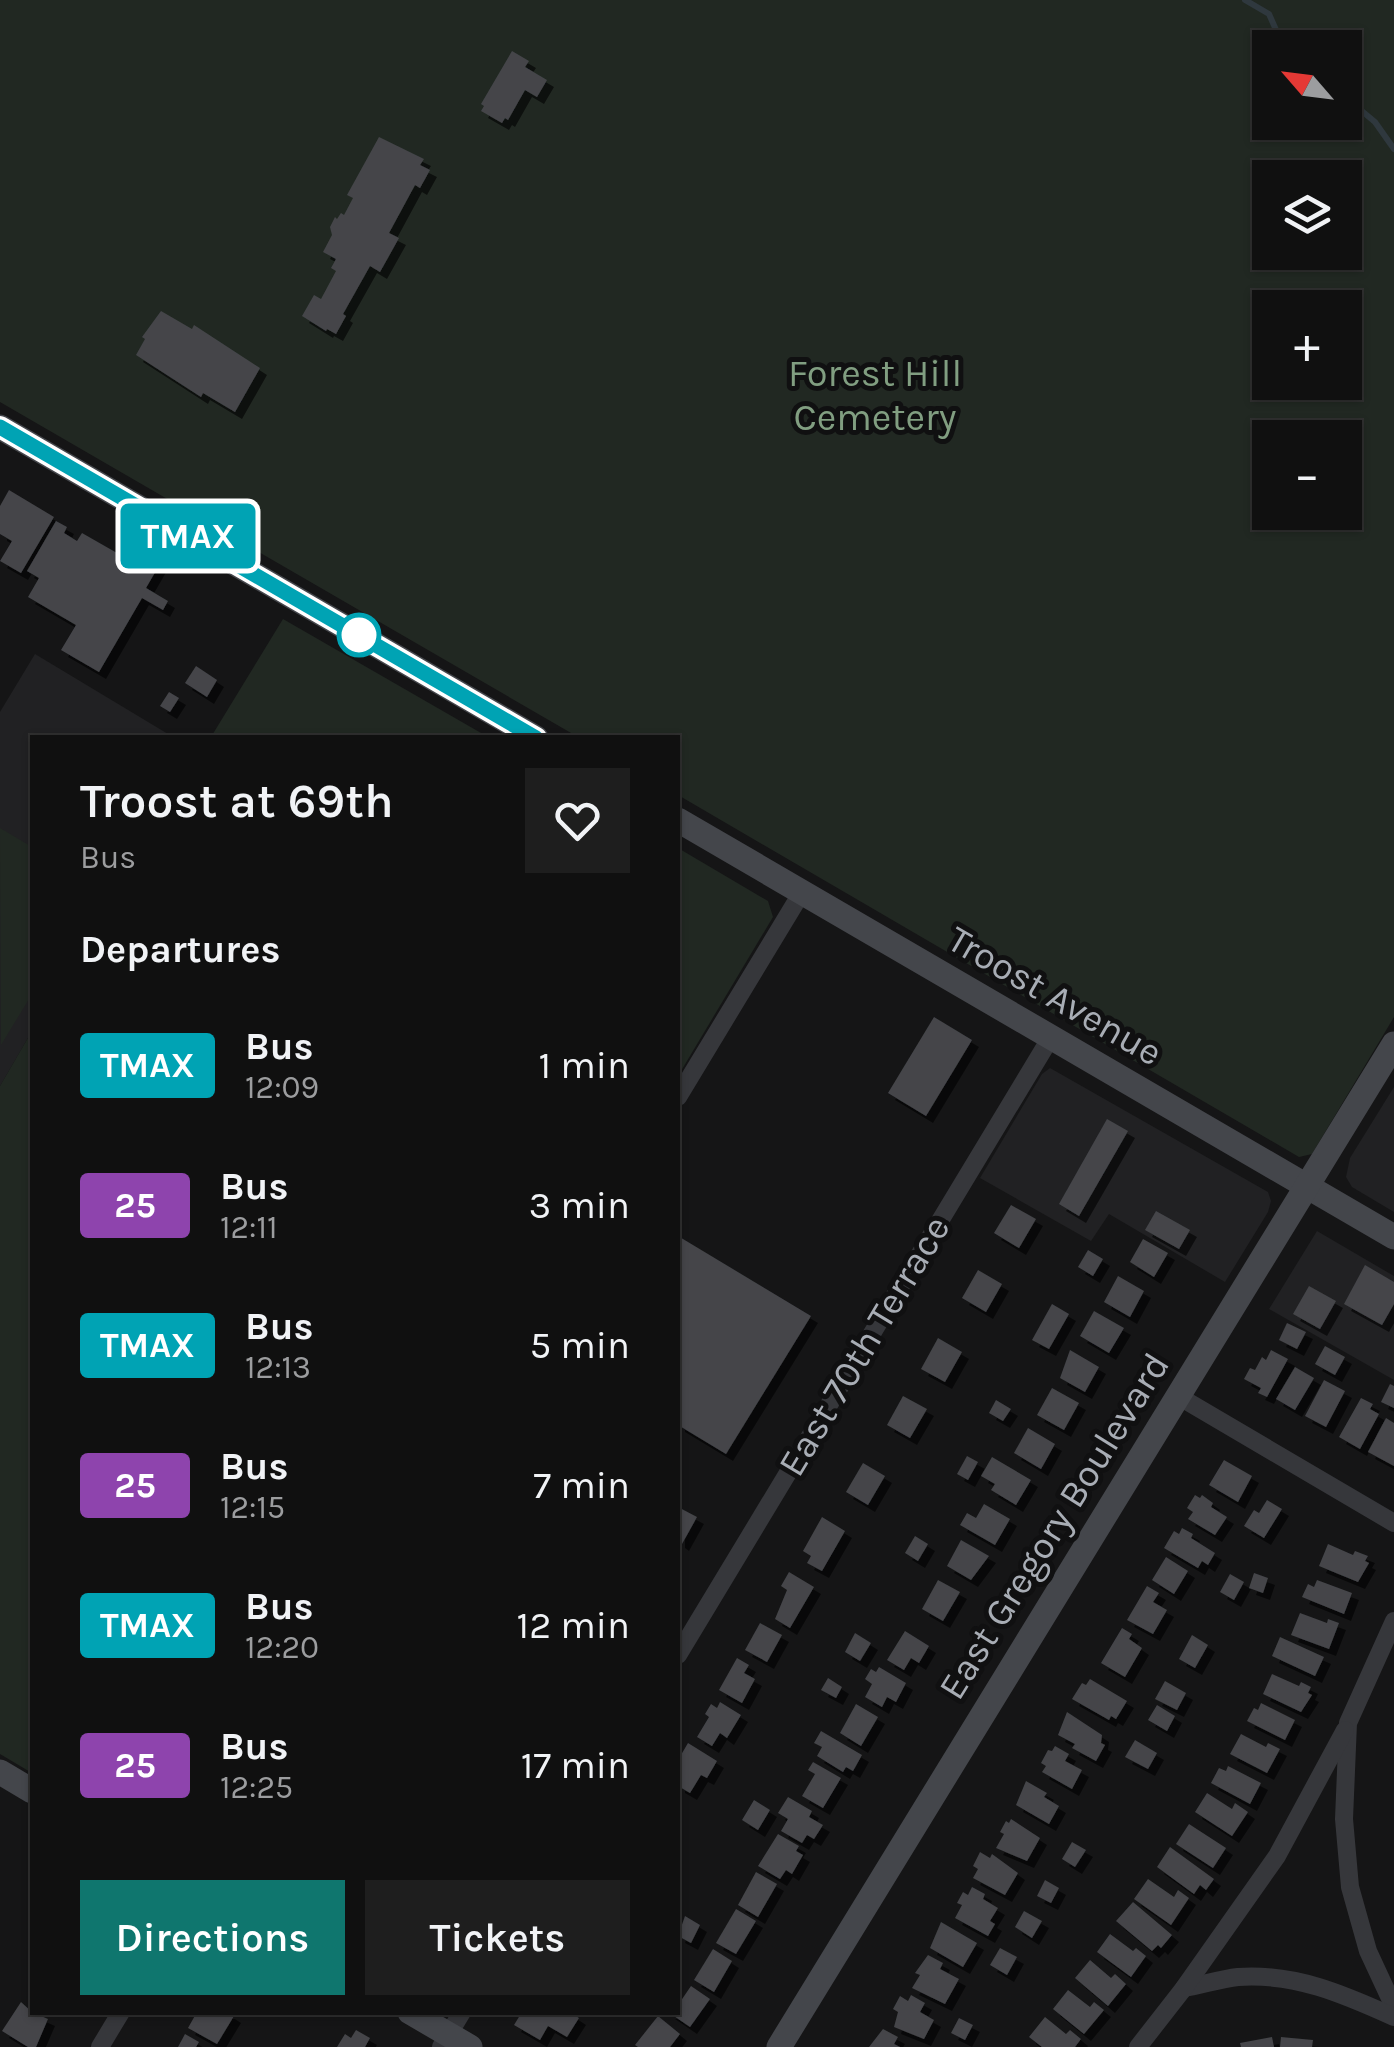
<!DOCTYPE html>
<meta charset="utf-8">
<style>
:root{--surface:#101010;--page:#1e1e1e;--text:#f1f3f6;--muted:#9c9d9f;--line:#303030;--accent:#0f766e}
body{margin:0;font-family:Karla,sans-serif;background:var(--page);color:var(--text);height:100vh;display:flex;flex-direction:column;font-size:38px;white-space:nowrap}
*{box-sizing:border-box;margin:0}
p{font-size:32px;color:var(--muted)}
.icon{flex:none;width:55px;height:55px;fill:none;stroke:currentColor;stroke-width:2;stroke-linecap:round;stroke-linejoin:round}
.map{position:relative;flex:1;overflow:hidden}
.details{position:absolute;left:30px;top:735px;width:650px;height:1280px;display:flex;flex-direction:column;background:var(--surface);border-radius:0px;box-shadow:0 2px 8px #0004,0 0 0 2px var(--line)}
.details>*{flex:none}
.badge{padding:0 20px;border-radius:8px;font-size:35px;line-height:65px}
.needle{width:65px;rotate:298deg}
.fabs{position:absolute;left:1252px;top:30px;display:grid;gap:20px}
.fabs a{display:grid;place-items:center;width:110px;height:110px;border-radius:0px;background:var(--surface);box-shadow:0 2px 8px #0004,0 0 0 2px var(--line);font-size:50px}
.map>.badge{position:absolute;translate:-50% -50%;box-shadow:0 0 0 5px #fff}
h2{padding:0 50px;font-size:38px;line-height:90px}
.round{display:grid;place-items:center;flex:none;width:105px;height:105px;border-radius:0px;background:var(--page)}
.overview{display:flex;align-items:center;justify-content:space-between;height:170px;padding:0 50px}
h1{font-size:48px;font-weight:600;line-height:75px}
.action{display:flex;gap:20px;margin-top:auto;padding:20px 50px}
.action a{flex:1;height:115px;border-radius:0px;background:var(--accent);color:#fff;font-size:40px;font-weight:600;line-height:115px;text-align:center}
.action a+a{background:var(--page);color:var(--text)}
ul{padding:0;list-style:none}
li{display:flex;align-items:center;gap:30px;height:140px;padding:0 50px}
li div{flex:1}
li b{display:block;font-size:38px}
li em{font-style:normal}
li .badge{min-width:110px;font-weight:700;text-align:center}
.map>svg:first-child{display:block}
.built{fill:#212123}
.green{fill:#212822;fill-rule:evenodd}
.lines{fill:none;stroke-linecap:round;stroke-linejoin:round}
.stream{stroke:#2f383e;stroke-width:6}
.building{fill:#444549;filter:url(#shadow)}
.street{stroke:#36373b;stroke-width:18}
.secondary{stroke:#44464b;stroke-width:25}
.line-casing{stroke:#fff;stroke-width:22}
.line{stroke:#00a3b4;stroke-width:15}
.stop-dot{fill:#fff;stroke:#00a3b4;stroke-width:5}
.labels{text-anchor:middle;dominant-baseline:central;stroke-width:10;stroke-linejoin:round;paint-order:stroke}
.park-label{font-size:38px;fill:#819e81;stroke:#101011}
.street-label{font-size:38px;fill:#a8adb5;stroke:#101011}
</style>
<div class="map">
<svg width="1394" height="2047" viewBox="0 0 1394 2047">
<defs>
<filter id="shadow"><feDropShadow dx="7" dy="7" stdDeviation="0" flood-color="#0009"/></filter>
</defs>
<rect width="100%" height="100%" fill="#151516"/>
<!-- built -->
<g class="built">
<path d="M35,654L173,737L32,738V1031L0,1086V712Z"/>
<path d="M1050,1068L1268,1192L1271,1201L1268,1212L1225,1282L1109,1214L1091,1241L980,1178L1042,1074Z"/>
<path d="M1394,1087V1212L1352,1187L1346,1177L1350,1158Z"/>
<path d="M1317,1231L1394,1276V1380L1269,1309Z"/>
</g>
<!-- green -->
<g class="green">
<path d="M0,0H1394V1017L1312,1154L1299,1157L678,795V738L578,737L0,402ZM1270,48H1345V122H1270ZM1270,178H1345V252H1270ZM1270,308H1345V382H1270ZM1270,438H1345V512H1270Z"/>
<path d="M283,619L488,737H211Z"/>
<path d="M0,828L32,847V994L1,1045Z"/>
<path d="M678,848L768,901L773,917L678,1076Z"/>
<path d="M32,1031V1773L0,1754V1086Z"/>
</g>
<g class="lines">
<!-- stream -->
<g class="stream">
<path d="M1245,0L1269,14L1284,48"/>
<path d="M1345,97L1375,122L1394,149"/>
</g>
</g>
<!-- building -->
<g class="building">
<path d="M512,51L529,61L525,67L547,80L537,97L525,90L508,120L505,118L502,123L481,111L484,106L481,104Z"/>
<path d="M379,137L424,159L420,165L430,170L420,188L415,185L389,233L399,238L380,272L370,266L343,314L346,316L336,334L327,329L326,331L302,316L314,295L321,299L336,271L331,268L336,259L323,252L332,235L330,227L335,217L337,219L341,213L344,215L353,198L347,195Z"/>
<path d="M161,311L192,329L194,325L260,368L235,412L203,393L201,397L136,355L145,339L142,337Z"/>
<path d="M9,490L54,517L21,573L0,561L12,541L0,534V506Z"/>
<path d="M56,521L67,527L64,533L77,541L82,533L145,569L152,556L161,562L146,588L168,601L163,610L142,598L99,672L61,650L76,625L28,597L39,578L27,571Z"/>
<path d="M196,666L217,680L207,697L185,683Z"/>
<path d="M169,692L179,698L170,712L160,706Z"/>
<path d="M934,1017L972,1040L926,1116L888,1093Z"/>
<path d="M1107,1119L1128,1131L1079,1216L1059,1204Z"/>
<path d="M1011,1205L1036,1219L1019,1248L994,1233Z"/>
<path d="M1156,1211L1190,1230L1179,1249L1145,1230Z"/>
<path d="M678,1236L811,1316L726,1454L678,1425Z"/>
<path d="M1143,1239L1168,1253L1154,1277L1130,1262Z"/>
<path d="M1088,1250L1103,1259L1093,1276L1078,1267Z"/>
<path d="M1365,1265L1394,1282V1304L1382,1325L1344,1304Z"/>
<path d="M978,1270L1002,1284L986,1312L962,1298Z"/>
<path d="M1118,1276L1144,1291L1130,1317L1104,1302Z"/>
<path d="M1309,1286L1336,1301L1320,1329L1293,1314Z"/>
<path d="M1052,1304L1069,1314L1049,1349L1032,1340Z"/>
<path d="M1094,1311L1124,1328L1109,1353L1080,1336Z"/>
<path d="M1287,1323L1306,1332L1297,1349L1279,1340Z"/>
<path d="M938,1338L962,1352L945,1382L921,1369Z"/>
<path d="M1325,1346L1345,1357L1335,1375L1315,1364Z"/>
<path d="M1070,1350L1099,1367L1085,1392L1060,1378Z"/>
<path d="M1271,1350L1288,1359L1267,1397L1258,1393L1261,1388L1244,1379L1250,1368L1255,1370L1262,1357L1266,1360Z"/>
<path d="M1295,1367L1314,1378L1295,1410L1276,1399Z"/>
<path d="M1324,1380L1345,1391L1326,1427L1305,1416Z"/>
<path d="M1390,1384L1394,1386V1408L1381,1402Z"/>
<path d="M1052,1388L1079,1403L1064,1430L1037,1415Z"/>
<path d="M903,1396L927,1409L910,1438L887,1425Z"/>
<path d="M1361,1398L1373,1404L1370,1409L1379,1414L1360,1449L1339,1437Z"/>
<path d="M996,1400L1011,1409L1003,1421L989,1413Z"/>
<path d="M1386,1418L1394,1423V1466L1368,1452Z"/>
<path d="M1028,1428L1055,1444L1041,1469L1014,1453Z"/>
<path d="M967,1456L978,1462L968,1480L957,1474Z"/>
<path d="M992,1457L1031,1480L1016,1505L991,1490L995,1484L981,1476Z"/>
<path d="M1224,1460L1252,1476L1238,1502L1209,1485Z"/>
<path d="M863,1463L885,1476L868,1505L846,1492Z"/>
<path d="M1195,1495L1200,1498L1202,1495L1213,1503L1211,1507L1227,1517L1215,1535L1188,1519L1193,1512L1187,1508Z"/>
<path d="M1267,1500L1282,1509L1264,1538L1244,1526L1254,1510L1259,1513Z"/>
<path d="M984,1504L1010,1519L995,1545L960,1525L967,1513L976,1518Z"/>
<path d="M678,1507L697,1517L682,1544L678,1541Z"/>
<path d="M822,1517L845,1531L822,1571L807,1563L811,1556L803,1551Z"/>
<path d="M1182,1528L1193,1534L1191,1538L1215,1553L1208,1565L1202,1561L1198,1568L1164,1548L1174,1531L1179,1534Z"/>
<path d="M915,1536L928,1544L918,1561L905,1553Z"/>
<path d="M961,1540L989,1556L971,1580L947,1566Z"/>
<path d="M1328,1544L1353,1555L1355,1551L1368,1556L1365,1561L1369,1563L1358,1582L1319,1566Z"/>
<path d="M1166,1557L1188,1571L1174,1594L1152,1580Z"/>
<path d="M789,1572L814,1587L790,1628L775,1619L787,1590L781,1586Z"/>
<path d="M1254,1573L1268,1578L1263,1593L1249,1588Z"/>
<path d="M1230,1574L1244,1582L1234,1600L1220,1592Z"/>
<path d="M938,1580L960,1592L943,1621L922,1609Z"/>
<path d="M1317,1580L1352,1593L1344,1614L1302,1597L1308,1584L1314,1587Z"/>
<path d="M1147,1586L1159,1593L1153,1602L1167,1610L1153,1634L1127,1620Z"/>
<path d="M1300,1613L1327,1623L1328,1619L1339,1623L1329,1649L1291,1635Z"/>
<path d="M760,1623L782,1635L767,1662L745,1650Z"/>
<path d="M1122,1628L1132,1634L1129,1639L1142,1648L1125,1677L1101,1663Z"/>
<path d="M905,1631L929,1646L919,1663L911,1658L904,1670L887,1660Z"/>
<path d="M855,1633L871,1643L860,1661L845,1652Z"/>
<path d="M1192,1635L1208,1645L1195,1668L1179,1659Z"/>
<path d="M1280,1637L1324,1657L1315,1676L1272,1656Z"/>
<path d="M737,1658L749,1665L744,1673L755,1679L742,1703L719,1690Z"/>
<path d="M879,1667L906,1683L896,1702L887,1697L882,1707L865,1697L872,1684L865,1679L871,1669L876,1672Z"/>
<path d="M1272,1674L1299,1686L1301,1682L1311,1687L1308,1693L1312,1695L1301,1712L1263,1694Z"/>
<path d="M828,1678L842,1687L836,1698L821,1690Z"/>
<path d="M1090,1679L1127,1701L1116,1719L1111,1716L1109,1720L1072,1699L1082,1683L1086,1685Z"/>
<path d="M1165,1681L1186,1693L1177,1710L1155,1699Z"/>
<path d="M720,1702L741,1715L727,1738L720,1733L712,1746L697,1737L709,1717L705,1714L711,1704L717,1708Z"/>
<path d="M1261,1703L1295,1720L1285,1740L1247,1721L1254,1708L1258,1710Z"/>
<path d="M856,1704L878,1717L861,1746L840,1733Z"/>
<path d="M1157,1705L1175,1716L1167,1731L1148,1720Z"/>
<path d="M1067,1712L1102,1735L1101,1743L1105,1745L1096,1761L1072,1748L1075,1744L1058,1735Z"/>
<path d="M821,1731L862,1755L853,1771L846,1767L843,1772L817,1756L822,1747L814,1743Z"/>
<path d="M1241,1734L1266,1747L1268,1743L1280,1749L1267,1773L1230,1754Z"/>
<path d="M1135,1740L1157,1753L1148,1769L1125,1757Z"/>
<path d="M688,1743L717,1761L707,1778L701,1775L690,1793L678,1786V1760Z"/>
<path d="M1055,1746L1069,1754L1065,1761L1082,1770L1072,1789L1042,1772L1046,1766L1041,1763L1048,1750L1052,1751Z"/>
<path d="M813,1762L841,1778L823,1808L802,1796L815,1774L808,1770Z"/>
<path d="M1228,1766L1261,1783L1250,1804L1211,1783L1219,1768L1226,1771Z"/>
<path d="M1026,1781L1047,1793L1044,1797L1059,1806L1049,1824L1016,1805Z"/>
<path d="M1207,1793L1232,1809L1235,1803L1248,1812L1232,1836L1195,1812Z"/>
<path d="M788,1797L812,1811L809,1817L823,1825L814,1839L807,1835L802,1843L781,1831L788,1819L778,1813Z"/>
<path d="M754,1800L770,1810L758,1830L742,1820Z"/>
<path d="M1011,1819L1040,1838L1027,1861L996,1848L1004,1834L1000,1832L1006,1821L1009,1823Z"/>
<path d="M1189,1824L1226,1848L1213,1868L1176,1844Z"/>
<path d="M778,1834L799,1846L796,1851L803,1855L792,1874L786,1870L780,1879L758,1866Z"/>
<path d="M1072,1842L1086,1850L1075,1867L1062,1859Z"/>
<path d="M1170,1847L1214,1879L1206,1890L1200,1885L1194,1894L1157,1867Z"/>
<path d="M980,1852L990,1858L992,1854L1018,1873L1005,1895L973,1878L978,1869L973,1866Z"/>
<path d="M756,1872L777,1884L758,1917L738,1905Z"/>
<path d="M1148,1879L1174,1897L1178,1890L1189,1898L1171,1925L1134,1899Z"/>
<path d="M1045,1880L1059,1888L1051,1903L1037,1896Z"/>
<path d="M972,1887L985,1894L983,1899L998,1908L990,1921L995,1924L988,1936L955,1918L962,1905L957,1903L963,1892L968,1895Z"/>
<path d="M1133,1902L1172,1935L1161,1948L1158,1945L1152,1951L1116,1921Z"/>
<path d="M736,1909L756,1921L736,1954L716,1943Z"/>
<path d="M1024,1911L1042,1921L1032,1938L1015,1927Z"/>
<path d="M685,1916L700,1925L691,1943L678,1936Z"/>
<path d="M941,1922L977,1943L963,1967L930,1948Z"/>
<path d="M1110,1934L1133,1951L1136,1948L1146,1956L1131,1977L1097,1952Z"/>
<path d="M1000,1948L1017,1957L1007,1975L990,1965Z"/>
<path d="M713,1949L732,1961L714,1992L694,1980Z"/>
<path d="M928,1955L943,1963L940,1969L959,1979L945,2004L912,1988L920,1975L915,1973Z"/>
<path d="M1090,1960L1111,1978L1115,1974L1126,1984L1108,2006L1075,1978Z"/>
<path d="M691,1986L710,1999L690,2027L668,2012H678V2005Z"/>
<path d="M1068,1990L1090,2007L1094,2002L1104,2010L1084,2034L1053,2009Z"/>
<path d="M911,1995L925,2003L920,2012L934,2020L924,2039L894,2027L898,2012L893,2009L900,1996L908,2001Z"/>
<path d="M21,2002L32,2012L48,2019L36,2047H28L2,2031Z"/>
<path d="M197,2012H228L234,2016L217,2044L188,2028Z"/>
<path d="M522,2012H570L579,2018L567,2037L548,2026L540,2040L514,2025Z"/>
<path d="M658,2016L680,2034L670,2047H638L635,2045Z"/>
<path d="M1045,2017L1066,2034L1070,2030L1081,2039L1075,2047H1042L1029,2037Z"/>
<path d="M959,2018L973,2025L965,2040L951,2033Z"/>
<path d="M883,2029L898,2037L894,2044L900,2047H869Z"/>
<path d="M356,2030L370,2038L365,2047H337L345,2034L351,2038Z"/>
<path d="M185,2034L199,2042L196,2047H178Z"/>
<path d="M1272,2037L1274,2047H1241L1240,2043Z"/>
<path d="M1281,2037L1313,2040L1312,2047H1280Z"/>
</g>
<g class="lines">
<!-- street -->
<g class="street">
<path d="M678,1097L802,892"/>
<path d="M1178,1396L1394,1523"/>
<path d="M1394,1621L1348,1723L1344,1819L1350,1887L1368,1951L1394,2007"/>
<path d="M678,1655L1051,1037"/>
<path d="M1184,1988C1202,1985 1220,1979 1238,1977C1295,1973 1343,1994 1394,2017"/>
<path d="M100,2047L121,2012"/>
<path d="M441,2047L462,2012"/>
<path d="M1138,2047L1184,1988L1277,1856L1345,1730"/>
</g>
<!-- secondary -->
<g class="secondary">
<path d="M0,427L536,738"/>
<path d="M678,820L1394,1237"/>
<path d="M0,1772L32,1791"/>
<path d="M410,2012L470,2047"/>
<path d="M779,2047L1394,1044"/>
</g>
</g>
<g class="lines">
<defs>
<path id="line" d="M0,427L536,738"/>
</defs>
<!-- line casing -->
<use href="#line" class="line-casing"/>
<!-- line -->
<use href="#line" class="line"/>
</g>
<!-- markers -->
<circle class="stop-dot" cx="359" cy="635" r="20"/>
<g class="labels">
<!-- park labels -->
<g class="park-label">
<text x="875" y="373">Forest Hill<tspan x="875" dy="44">Cemetery</tspan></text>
</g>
<!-- street labels -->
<g class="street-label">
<text transform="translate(1055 996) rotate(30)">Troost Avenue</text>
<text transform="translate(864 1346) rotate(-59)">East 70th Terrace</text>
<text transform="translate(1054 1526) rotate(-58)">East Gregory Boulevard</text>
</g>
</g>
</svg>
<div class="fabs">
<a><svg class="needle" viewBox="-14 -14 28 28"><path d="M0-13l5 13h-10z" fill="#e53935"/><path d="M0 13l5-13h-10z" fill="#9c9d9f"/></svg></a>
<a><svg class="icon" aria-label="layers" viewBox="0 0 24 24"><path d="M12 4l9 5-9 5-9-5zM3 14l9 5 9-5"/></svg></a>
<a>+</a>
<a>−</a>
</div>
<b class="badge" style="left:188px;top:536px;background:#00a3b4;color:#fff">TMAX</b>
<section class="details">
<div class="overview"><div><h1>Troost at 69th</h1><p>Bus</p></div><a class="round"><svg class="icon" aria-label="heart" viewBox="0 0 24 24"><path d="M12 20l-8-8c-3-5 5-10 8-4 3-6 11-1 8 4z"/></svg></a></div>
<h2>Departures</h2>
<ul>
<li><span class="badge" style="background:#00a3b4;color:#fff">TMAX</span><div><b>Bus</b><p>12:09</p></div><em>1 min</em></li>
<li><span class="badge" style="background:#8e44ad;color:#fff">25</span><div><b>Bus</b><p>12:11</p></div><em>3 min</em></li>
<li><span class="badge" style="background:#00a3b4;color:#fff">TMAX</span><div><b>Bus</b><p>12:13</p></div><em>5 min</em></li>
<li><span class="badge" style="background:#8e44ad;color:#fff">25</span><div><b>Bus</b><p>12:15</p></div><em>7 min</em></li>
<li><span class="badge" style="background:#00a3b4;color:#fff">TMAX</span><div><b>Bus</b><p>12:20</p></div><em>12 min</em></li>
<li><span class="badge" style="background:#8e44ad;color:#fff">25</span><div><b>Bus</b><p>12:25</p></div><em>17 min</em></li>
</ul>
<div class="action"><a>Directions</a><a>Tickets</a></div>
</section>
</div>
